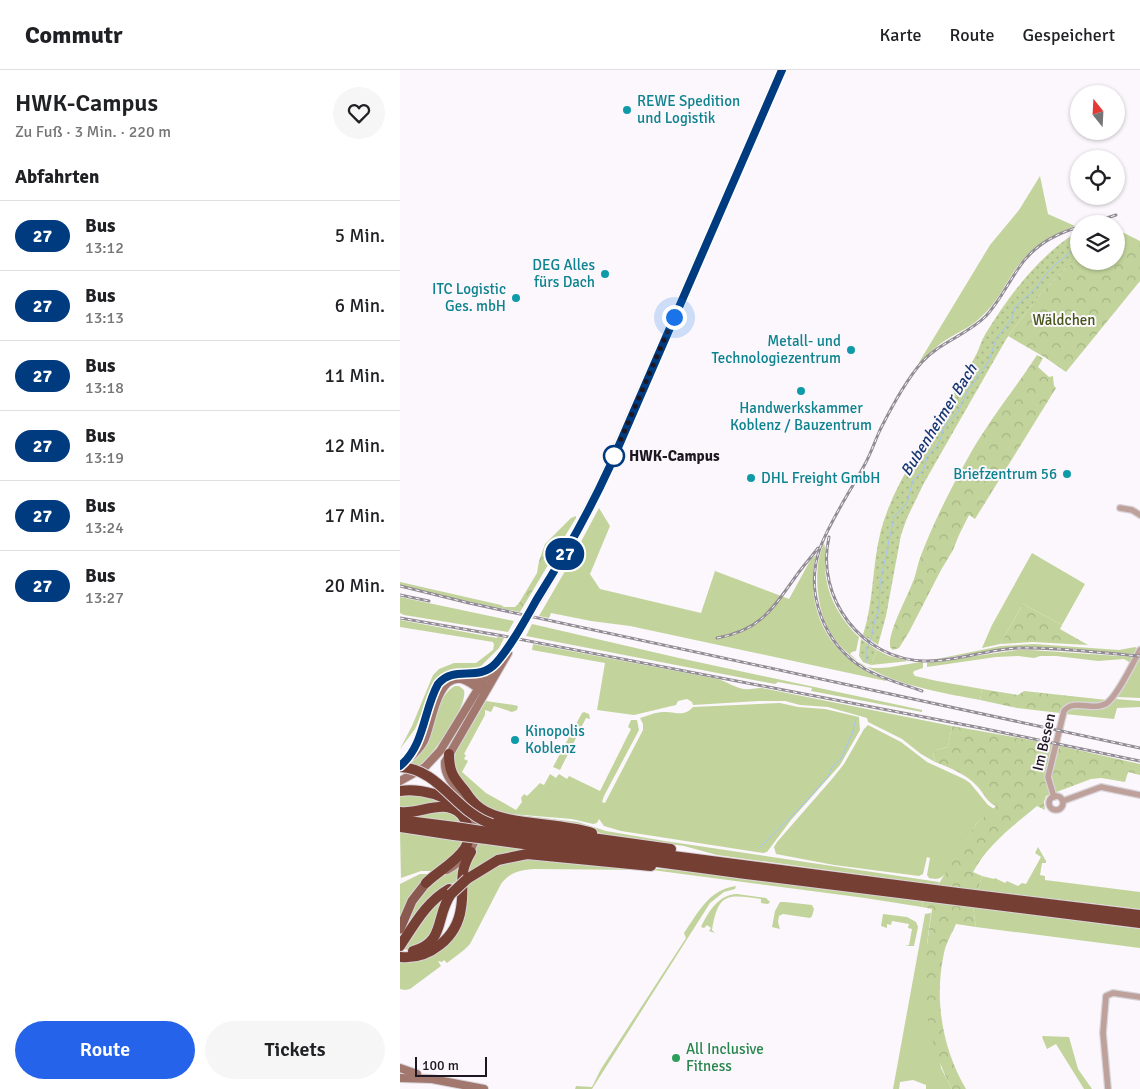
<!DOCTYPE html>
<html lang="de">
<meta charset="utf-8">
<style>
:root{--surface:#fff;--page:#f6f6f6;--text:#202124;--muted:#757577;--line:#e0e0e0;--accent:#2563eb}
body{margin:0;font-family:Signika,sans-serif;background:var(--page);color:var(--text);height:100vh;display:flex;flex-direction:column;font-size:19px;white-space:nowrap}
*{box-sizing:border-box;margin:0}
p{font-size:16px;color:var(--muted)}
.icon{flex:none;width:28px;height:28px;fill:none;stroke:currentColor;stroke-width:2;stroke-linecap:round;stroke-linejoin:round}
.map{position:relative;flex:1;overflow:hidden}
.panel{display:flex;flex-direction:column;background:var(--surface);width:400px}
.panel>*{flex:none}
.badge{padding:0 10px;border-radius:16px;font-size:18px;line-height:32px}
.needle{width:32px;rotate:342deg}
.tools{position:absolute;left:670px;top:15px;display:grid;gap:10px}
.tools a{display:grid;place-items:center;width:55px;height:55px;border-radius:50%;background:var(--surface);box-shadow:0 1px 4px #0004;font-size:25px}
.scale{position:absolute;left:15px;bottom:12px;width:72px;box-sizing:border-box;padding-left:5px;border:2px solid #1e1620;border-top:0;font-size:14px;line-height:18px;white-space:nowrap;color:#1e1620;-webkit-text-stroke:4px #fbf7fc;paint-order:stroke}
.you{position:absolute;width:25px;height:25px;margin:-12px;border:4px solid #fff;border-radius:50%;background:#1a73e8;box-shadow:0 0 0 8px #1a73e833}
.map>.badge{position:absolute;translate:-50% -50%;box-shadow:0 0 0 2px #fff}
h2{padding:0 15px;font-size:19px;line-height:45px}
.round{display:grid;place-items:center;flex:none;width:52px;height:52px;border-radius:26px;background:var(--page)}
.summary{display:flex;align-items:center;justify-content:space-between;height:85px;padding:0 15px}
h1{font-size:24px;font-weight:600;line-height:38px}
.primary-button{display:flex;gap:10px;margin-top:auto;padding:10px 15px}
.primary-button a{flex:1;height:58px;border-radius:30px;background:var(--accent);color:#fff;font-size:20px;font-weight:600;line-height:58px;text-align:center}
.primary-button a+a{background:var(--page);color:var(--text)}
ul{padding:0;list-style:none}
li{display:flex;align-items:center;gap:15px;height:70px;padding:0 15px;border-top:1px solid var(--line)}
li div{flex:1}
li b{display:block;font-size:19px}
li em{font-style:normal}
li .badge{min-width:55px;font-weight:700;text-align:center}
header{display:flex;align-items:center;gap:30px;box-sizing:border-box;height:70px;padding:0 25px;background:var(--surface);border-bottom:1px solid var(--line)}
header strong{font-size:24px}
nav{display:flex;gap:28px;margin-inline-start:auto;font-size:18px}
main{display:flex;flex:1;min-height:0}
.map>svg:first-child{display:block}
.grass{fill:#c2d49b}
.forest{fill:url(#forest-crowns)}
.park{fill:url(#park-dots)}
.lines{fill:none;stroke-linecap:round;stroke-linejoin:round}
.stream{stroke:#a6c4f7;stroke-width:1}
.street-casing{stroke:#d8d3d9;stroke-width:8}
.secondary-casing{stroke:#d8d3d9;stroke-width:10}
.primary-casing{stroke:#d8d3d9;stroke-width:11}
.highway-casing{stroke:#d8d3d9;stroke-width:12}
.street{stroke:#bea19b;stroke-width:5.5}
.secondary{stroke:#a1776e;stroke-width:8}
.primary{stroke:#8a594f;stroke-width:9}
.highway{stroke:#763f34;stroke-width:10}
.rail-casing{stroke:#928c94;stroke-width:3}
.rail{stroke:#fbf7fc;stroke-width:1;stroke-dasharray:4;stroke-linecap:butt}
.highway-bridge-casing{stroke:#d8d3d9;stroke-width:12;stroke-linecap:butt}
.highway-bridge{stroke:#763f34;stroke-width:10}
.line-casing{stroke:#fff;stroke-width:11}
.line{stroke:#003b80;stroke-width:8}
.walk{stroke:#1e1620;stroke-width:5;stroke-dasharray:0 9}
.culture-dot{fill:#0f9aa8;stroke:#fbf7fc;stroke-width:2}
.stop-dot{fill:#fff;stroke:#003b80;stroke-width:2.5}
.leisure-dot{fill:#2e9e5b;stroke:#fbf7fc;stroke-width:2}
.labels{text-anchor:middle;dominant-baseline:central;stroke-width:4;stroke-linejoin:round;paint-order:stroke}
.culture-label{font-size:15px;fill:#0d838f;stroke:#fbf7fc;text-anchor:end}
.park-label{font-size:15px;fill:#455517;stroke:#fbf7fc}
.stop-label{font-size:15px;font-weight:bold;fill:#1e1620;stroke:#fbf7fc;text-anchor:start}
.street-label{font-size:15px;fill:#1e1620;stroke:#fbf7fc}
.leisure-label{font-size:15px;fill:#27864d;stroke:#fbf7fc;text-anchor:start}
.water-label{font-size:16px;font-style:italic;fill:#163772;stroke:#fbf7fc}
</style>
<header>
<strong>Commutr</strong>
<nav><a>Karte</a><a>Route</a><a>Gespeichert</a></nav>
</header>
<main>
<section class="panel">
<div class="summary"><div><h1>HWK-Campus</h1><p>Zu Fuß · 3 Min. · 220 m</p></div><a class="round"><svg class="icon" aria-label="heart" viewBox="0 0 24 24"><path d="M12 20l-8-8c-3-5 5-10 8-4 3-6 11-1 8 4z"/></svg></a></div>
<h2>Abfahrten</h2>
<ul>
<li><span class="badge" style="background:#003b80;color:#fff">27</span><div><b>Bus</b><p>13:12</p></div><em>5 Min.</em></li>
<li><span class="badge" style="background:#003b80;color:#fff">27</span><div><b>Bus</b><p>13:13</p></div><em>6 Min.</em></li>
<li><span class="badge" style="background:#003b80;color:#fff">27</span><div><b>Bus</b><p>13:18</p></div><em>11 Min.</em></li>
<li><span class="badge" style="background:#003b80;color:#fff">27</span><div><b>Bus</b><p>13:19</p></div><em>12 Min.</em></li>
<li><span class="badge" style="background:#003b80;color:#fff">27</span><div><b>Bus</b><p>13:24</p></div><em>17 Min.</em></li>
<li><span class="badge" style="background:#003b80;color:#fff">27</span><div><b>Bus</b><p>13:27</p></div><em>20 Min.</em></li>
</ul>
<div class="primary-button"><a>Route</a><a>Tickets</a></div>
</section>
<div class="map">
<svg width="740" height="1019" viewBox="0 0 740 1019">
<defs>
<pattern id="forest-crowns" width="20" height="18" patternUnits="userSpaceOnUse" patternTransform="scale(1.25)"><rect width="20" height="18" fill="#c2d49b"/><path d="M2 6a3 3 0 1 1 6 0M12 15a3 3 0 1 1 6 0" fill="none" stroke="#a6b585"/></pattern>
<pattern id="park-dots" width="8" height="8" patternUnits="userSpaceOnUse" patternTransform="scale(1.25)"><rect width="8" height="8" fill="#c2d49b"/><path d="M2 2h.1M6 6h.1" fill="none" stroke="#a6b585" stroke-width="1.8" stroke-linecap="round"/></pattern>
</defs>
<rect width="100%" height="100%" fill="#fbf7fc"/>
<!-- grass -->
<g class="grass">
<path d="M640,106L648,144L675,156C652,165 631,177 617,197C605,214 597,233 581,247C569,259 553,264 540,274C532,280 525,289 518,294L590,175L619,140Z"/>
<path d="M199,438L210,456L190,504L200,519L301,543L315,501L389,529L411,489L416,485C403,542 432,591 486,610V611L230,556L191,551L151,543L149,548L139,546L168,496Z"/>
<path d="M424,473C426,480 425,489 425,497C426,524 439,548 459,567L456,581L452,582L450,584C454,587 458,592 462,595C478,603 506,593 523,592V598L514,601L513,603L515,606L537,611L582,619L580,630C518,618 431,606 419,530C416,510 416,491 424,473Z"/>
<path d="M632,483L685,514L662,555L623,534L600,574L582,578L592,555Z"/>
<path d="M0,512L101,535L104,537H115V541L51,528L0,515Z"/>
<path d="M0,527L114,551L108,562L4,545L0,543Z"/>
<path d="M0,550L97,568V567L104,568L99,578L79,598L54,600L45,603L36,609L15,659L0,679L12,656L33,605L39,599L54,593H76L93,580L94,575L93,572L0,557Z"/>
<path d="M132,554L279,588L522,640V642L411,621L412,618L378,612L375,614L126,566Z"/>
<path d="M133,574L318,609C328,612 340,621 350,619C354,619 356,618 362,618L552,656L548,677L536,680L533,684L535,692L521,684L502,669L468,652L467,648L428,637L400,635L385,631H359L293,635L292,632L287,629L278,631L276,635L234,645L197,640L205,593L132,580Z"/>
<path d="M634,574L719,580L735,577L738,579L736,584L617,577L532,590L601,576Z"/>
<path d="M477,580L489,586L509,591L471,595Z"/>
<path d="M617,580H631L734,587L731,593L724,589L698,591L656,586H640L634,588L618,586L596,587L527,597V593Z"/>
<path d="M739,588H740V628L717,627Z"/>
<path d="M55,616H59L64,620C68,637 33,685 19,696L10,694C18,685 25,675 30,664C38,648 38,625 55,616Z"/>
<path d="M716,629L740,631V637L717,638L714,649L665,644L672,638H703Z"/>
<path d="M86,631L114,635L118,636L117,640L112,642L94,636L91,642L85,640V645L64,684L66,685L64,689L68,691L62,702L86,723L116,740L122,732L121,728L124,724L127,726L140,713L144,715L150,704L156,708L159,704L167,709L169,706L200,721L231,659L228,657L231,650H237L239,660L204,726L202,732L205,733L243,660V654L240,648C247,646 256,642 263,642C276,641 283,648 293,637L380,633L398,637L425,639L459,647L460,660L440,695L391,750L367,782L363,783L221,761L204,756L199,749L197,753L193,754L172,749L99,743L87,740L53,703V687Z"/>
<path d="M184,642L189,644L190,649L186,648L160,700L153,697L182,643Z"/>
<path d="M468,655L501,672L527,692L564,709L570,713L588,735L594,739L576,754L547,802C541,809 538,810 529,808L527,805L530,788L527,787L523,804L519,806L434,795L376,784L374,777L377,772L432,709L444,694L464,659Z"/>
<path d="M3,722L46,731L0,740V723Z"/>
<path d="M50,740L65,755L0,747Z"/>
<path d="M102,743L178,752L206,761L265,771L539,812L538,815L317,785L284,776L210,766L194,761Z"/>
<path d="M0,761L67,770L65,776L34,801H21L1,808Z"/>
<path d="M78,771L135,779L65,806Z"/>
<path d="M638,777L646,791V793H642L640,805L645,806V810L740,822V839L578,820L582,806L594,809L595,808L605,813L607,811L618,816L622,813L626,814L641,787L635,783Z"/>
<path d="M121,788L241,798L277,800L523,830L522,837L465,828L252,800L135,799C120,800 110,802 101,814L70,874L64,880L47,893L44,890L42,892L38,891L41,896L10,919L5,920L0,919V889L48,871L64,817L94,796Z"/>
<path d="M60,795L58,810L41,821L0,867L10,842L29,814Z"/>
<path d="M20,804H32L0,850V814Z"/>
<path d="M336,816L335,819L324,822L310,833L192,1019H175L176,1016L192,1017L201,999L286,868L284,863C299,842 308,820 336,816Z"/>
<path d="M44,824L34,864L11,880L1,879L11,863Z"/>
<path d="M337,824L366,828L370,832L368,834L361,833V829C327,824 318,823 312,860L315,863L309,861L311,858L307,855L304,858L301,857C309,841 318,825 337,824Z"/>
<path d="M380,832H385L412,835L414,839L412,846L410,848L383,844L379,846L378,852L380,859L372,857L375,841Z"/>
<path d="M573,837L740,859V878L576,857Z"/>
<path d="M531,843L527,874L541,998L552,1019H526V1015L513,1010L500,1012L499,1019H493L525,844Z"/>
<path d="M483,844L507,847L516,852L518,857L514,876H505L509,875L512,859L508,858L509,854L492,851L491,855L487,854V858L481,856Z"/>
<path d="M643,966L669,967L678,999L692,1019H684L656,974L647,979L642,967Z"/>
</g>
<!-- forest -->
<g class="forest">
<path d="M716,159L740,171V211L666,302L646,288L608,266L642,222L679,186V191H716Z"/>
<path d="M637,285L643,288L638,297L649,307L653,306L654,316L656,318L575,449L569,445L559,465L553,480L541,500L509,562L499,578L493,580C490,577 490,578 490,574C489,561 507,527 512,514C516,505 517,497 520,488C533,453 551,418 569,386C589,350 615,319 637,285Z"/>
<path d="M176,446V448L162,471H152L144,485L151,490L120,542L115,541V537L119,533L137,503L139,491L145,474L171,448Z"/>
<path d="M623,534L662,555L660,559L688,575L633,572L600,574Z"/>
<path d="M582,619L618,625L624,621L707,630C693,637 680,631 666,635L660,643L617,638L580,630Z"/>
<path d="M552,656L642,672L740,694V705L728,702L725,712L701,708L691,709L646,726L644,732L645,740L637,736C613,756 588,774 573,802L582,806L578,820L538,815L576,754L596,736C587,733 584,723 577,716C566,704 550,698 535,692L533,684L536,680L548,677Z"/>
<path d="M523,830L573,837L576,857L556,854C552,863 546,873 544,883C534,929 542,978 566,1019H552C534,985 523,946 524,908C525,885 529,861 532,839L522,837Z"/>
</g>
<!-- park -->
<g class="park">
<path d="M679,159V186L642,222L608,266L524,413L507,448L501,465L486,546L478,575L463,565C474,531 472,494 481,460C494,413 525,371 550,329C559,314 569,299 577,283C580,276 582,269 586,263C609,226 637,188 674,164V160Z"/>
<path d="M461,569L477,580L471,595L463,592L459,586Z"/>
</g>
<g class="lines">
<!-- stream -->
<g class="stream">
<path d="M466,592V579L471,569L475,549L479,540L480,513L494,447L507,433L513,410L524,399L527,387L539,373L544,357L558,342L567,322L589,291L596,269L612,249L615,237L635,219L651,198L679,175"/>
<path d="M359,778L404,734L429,705L432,697L441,689L452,664L456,649"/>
</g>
<defs>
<g id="street">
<path d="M720,438L732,440L740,445"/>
<circle cx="656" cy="733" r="7"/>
<path d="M654,727L648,707L664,641C674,628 694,642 707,633C718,625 733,593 740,580"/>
<path d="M663,731L701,717L740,725"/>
<path d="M708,1019L703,963L706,926L713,923L740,927"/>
</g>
<g id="secondary">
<path d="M14,678C20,668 23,659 27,648C33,629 36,601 62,603C73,604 79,609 83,618"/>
<path d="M0,696C9,689 19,681 24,671C32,655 36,605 61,609C68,610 75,617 81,620"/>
<path d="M0,711L25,697L40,681L86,606L112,572L168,479L204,408L382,0"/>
<path d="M47,800C77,783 86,759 65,729C57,717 44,708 45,692L108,583"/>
<path d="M0,998L17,1004"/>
<path d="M0,1008L32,1009L84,1019"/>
</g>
<path id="primary" d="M0,859L12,831L26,813"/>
<g id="highway">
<path d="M49,684C49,702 53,707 65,721C69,727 74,734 80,738C104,756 161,752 192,763"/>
<path d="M0,721C21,718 41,725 58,735"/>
<path d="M0,742C16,744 31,735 47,737C54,738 62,743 65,750C82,780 43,796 26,813"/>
<path d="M0,750L55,757"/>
<path d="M92,754L271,779"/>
<path d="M0,757L54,765"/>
<path d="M88,762L558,823L740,845"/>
<path d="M87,769L346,804L740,853"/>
<path d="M67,809L98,790L127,784L251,796"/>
<path d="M0,876C14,855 26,832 49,819"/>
<path d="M13,881C46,872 35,846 51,824"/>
<path d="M0,887C29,890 57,868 61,838C65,815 57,805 71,782"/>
</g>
</defs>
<!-- street casing -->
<use href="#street" class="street-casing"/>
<!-- secondary casing -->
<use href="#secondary" class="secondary-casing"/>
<!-- primary casing -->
<use href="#primary" class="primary-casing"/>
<!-- highway casing -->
<use href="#highway" class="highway-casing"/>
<!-- street -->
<use href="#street" class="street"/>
<!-- secondary -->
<use href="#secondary" class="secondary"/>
<!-- primary -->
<use href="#primary" class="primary"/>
<!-- highway -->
<use href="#highway" class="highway"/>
<defs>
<g id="rail">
<path d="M688,154L716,145"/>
<path d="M429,467C415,528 462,590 525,591C556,592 587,579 619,578C659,577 700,583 740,586"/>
<path d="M0,516L69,533L740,678"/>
<path d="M0,525L29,531"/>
<path d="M0,548L98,565L581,658L740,691"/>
<path d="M317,568C363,560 374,536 399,502C405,494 412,486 418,478"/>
<path d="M522,621C503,614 482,609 465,599C424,575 404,523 420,478C431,449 450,422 465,394C471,383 475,371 480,360C490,340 507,309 522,292C540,272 567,265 586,246C599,232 607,215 618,199C632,177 654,164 679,157"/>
</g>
</defs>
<!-- rail casing -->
<use href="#rail" class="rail-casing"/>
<!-- rail -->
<use href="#rail" class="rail"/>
<defs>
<g id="highway-bridge">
<path d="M0,697C40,699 56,743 92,754"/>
<path d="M55,757L88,762"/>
<path d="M54,765L87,769"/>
<path d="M51,824L67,809"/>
</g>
</defs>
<!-- highway-bridge casing -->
<use href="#highway-bridge" class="highway-bridge-casing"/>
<!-- highway-bridge -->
<use href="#highway-bridge" class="highway-bridge"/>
</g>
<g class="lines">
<defs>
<path id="line" d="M0,696C25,675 23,641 38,614C55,594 78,613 96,593C112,575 125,550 137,529C164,486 189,442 210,396L382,0"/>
</defs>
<!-- line casing -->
<use href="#line" class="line-casing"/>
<!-- line -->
<use href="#line" class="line"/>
<!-- walk -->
<path class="walk" d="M214,386L212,390L274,247"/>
</g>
<!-- markers -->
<g class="culture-dot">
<circle cx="227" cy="40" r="5"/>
<circle cx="205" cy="204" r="5"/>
<circle cx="116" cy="228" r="5"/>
<circle cx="451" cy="280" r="5"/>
<circle cx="401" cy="321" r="5"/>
<circle cx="667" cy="404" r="5"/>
<circle cx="351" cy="408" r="5"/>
<circle cx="115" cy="670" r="5"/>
</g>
<circle class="stop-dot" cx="214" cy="386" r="10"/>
<circle class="leisure-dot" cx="276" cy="988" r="5"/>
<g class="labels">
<!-- culture labels -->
<g class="culture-label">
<text x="237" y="31" text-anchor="start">REWE Spedition<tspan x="237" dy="17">und Logistik</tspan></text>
<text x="195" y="195">DEG Alles<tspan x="195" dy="17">fürs Dach</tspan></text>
<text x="106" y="219">ITC Logistic<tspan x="106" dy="17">Ges. mbH</tspan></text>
<text x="441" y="271">Metall- und<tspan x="441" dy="17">Technologiezentrum</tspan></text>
<text x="401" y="338" text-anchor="middle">Handwerkskammer<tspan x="401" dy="17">Koblenz / Bauzentrum</tspan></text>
<text x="657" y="404">Briefzentrum 56</text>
<text x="361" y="408" text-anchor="start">DHL Freight GmbH</text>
<text x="125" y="661" text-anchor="start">Kinopolis<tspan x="125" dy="17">Koblenz</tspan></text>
</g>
<!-- park labels -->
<g class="park-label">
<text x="664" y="250">Wäldchen</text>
</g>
<!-- stop labels -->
<g class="stop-label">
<text x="229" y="386">HWK-Campus</text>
</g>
<!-- street labels -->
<g class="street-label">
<text transform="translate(644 672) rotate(-77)">Im Besen</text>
</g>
<!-- leisure labels -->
<g class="leisure-label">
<text x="286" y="979">All Inclusive<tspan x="286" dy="17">Fitness</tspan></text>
</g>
<!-- water labels -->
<g class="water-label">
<text transform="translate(539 350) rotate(-58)">Bubenheimer Bach</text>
</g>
</g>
</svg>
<div class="tools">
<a><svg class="needle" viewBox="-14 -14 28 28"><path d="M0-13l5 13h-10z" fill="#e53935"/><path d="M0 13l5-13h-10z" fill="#757577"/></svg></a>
<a><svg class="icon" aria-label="locate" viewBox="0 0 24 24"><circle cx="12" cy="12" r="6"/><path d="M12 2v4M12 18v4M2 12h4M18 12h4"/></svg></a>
<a><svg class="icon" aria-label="layers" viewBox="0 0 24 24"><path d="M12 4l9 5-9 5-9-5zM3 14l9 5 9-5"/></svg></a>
</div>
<div class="scale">100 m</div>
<div class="you" style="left:274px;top:247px"></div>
<b class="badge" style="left:165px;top:484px;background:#003b80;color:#fff">27</b>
</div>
</main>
